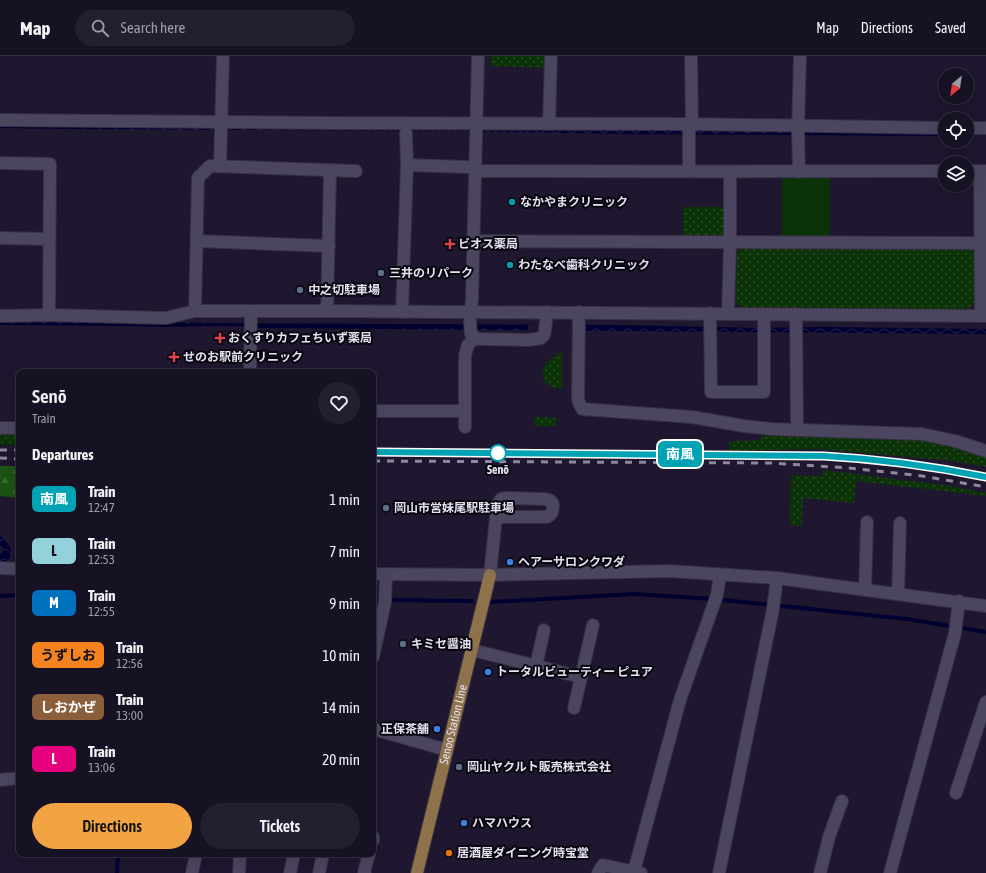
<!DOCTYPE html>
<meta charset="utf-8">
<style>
:root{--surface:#161123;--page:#231f30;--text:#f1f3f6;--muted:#9e9da6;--line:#353141;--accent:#f3a442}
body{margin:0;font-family:"Asap Condensed","Noto Sans JP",sans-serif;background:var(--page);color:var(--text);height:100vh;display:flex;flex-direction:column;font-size:15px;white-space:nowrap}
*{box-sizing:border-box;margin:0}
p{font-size:13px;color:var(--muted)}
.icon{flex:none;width:22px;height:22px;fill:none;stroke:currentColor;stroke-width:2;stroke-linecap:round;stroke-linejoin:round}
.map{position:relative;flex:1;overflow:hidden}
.details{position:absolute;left:16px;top:313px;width:360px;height:488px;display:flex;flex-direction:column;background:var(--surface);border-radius:8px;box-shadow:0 4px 16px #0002,0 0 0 1px var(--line)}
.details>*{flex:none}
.badge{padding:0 8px;border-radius:6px;font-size:14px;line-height:26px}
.needle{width:26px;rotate:209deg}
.buttons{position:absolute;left:938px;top:12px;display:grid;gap:8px}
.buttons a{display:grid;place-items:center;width:36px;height:36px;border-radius:50%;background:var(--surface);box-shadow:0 4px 16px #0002,0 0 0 1px var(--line);font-size:20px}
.map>.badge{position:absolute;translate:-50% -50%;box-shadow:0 0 0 2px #fff}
h2{padding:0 16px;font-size:15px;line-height:36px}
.round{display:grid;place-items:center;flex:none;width:42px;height:42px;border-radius:21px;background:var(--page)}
.summary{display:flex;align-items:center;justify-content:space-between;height:68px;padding:0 16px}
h1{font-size:19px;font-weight:600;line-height:30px}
.cta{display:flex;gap:8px;margin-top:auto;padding:8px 16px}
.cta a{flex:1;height:46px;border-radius:24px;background:var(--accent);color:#111;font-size:16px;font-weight:600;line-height:46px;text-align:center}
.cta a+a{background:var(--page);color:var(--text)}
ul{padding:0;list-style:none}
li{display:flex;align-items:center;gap:12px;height:52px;padding:0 16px}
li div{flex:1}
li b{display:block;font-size:15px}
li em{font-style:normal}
li .badge{min-width:44px;font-weight:700;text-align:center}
header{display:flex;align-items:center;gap:24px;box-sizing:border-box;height:56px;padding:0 20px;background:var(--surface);border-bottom:1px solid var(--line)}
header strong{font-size:19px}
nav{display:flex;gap:22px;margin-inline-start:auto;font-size:14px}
.search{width:280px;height:36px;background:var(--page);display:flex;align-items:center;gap:10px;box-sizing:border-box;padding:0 14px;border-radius:22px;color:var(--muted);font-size:15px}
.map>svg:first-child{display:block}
.grass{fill:url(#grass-dots)}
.forest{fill:url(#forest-firs)}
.park{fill:#0c3307}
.water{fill:url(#water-waves)}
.pier{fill:#1e172f}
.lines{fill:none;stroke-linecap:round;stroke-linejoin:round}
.stream{stroke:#000031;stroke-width:4}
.minor-casing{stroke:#352f42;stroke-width:14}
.major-casing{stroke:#352f42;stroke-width:14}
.minor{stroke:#4c455f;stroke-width:12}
.major{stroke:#8e7249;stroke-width:12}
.rail{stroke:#8d889b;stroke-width:3;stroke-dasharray:7 7;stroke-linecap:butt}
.line-casing{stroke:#fff;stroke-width:9}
.line{stroke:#00a3b4;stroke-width:6}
.culture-dot{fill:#0f9aa8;stroke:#07050e;stroke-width:1.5}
.health-dot{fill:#e0444e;stroke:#07050e;stroke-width:1.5}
.service-dot{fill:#5c6f8a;stroke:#07050e;stroke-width:1.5}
.stop-dot{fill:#fff;stroke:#00a3b4;stroke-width:2}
.shop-dot{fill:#3f7fe0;stroke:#07050e;stroke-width:1.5}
.food-dot{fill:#e8710a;stroke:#07050e;stroke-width:1.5}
.labels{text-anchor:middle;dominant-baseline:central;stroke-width:4;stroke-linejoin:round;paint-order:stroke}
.poi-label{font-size:12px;font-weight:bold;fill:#e4e0f0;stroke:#07050e;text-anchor:start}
.stop-label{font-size:12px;font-weight:bold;fill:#e4e0f0;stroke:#07050e}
.street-label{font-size:12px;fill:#e4e0f0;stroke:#07050e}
</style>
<header>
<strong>Map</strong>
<div class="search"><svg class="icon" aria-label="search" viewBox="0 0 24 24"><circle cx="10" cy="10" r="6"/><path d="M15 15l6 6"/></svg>Search here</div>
<nav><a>Map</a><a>Directions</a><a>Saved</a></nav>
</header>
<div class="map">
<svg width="986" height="817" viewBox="0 0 986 817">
<defs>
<pattern id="grass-dots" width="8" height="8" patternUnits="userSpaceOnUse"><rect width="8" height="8" fill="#0c3307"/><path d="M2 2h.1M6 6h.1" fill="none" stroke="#2f502b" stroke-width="1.8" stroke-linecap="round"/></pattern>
<pattern id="forest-firs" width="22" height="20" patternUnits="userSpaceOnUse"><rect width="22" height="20" fill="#1b5413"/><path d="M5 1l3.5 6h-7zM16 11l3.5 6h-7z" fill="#3c6c36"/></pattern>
<pattern id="water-waves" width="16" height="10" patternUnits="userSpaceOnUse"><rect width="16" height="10" fill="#000031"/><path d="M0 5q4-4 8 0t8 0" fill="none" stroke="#25254f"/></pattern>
</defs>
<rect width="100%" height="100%" fill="#1e172f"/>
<!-- grass -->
<g class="grass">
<path d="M491,0H547L546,12L491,10Z"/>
<path d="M683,151H723L724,176L719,182L683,183Z"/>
<path d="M741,192H969L975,195V246L967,254L745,253L736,247L737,197Z"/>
<path d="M562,296V333C545,331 537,322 547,306C553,303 556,298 562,296Z"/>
<path d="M535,361L557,362L556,370H534Z"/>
<path d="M763,375L922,382L960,391L986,401V411L953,405L819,393L730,395L728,387L734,385L760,384Z"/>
<rect x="0" y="379" width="19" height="10"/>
<path d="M823,414L944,429L986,437V440L856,425L854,447L803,442L802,470L790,469L791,419L822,420Z"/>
</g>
<!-- forest -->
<path class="forest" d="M0,410H19V442L0,440Z"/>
<!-- park -->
<path class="park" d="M782,120L830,121V182H782Z"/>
<!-- water -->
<g class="water">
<path d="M0,68L464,71L945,76V80L613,78L466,75L61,73L0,72Z"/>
<path d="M0,264L225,267L617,269L759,272L829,271L986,273V278L258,272C228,269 198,271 169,271C112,270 56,269 0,269Z"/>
<path d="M0,479C9,489 15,493 7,507L0,509V499L4,494L0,489Z"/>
</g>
<!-- pier -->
<path class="pier" d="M526,269H585L582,275L528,274V270Z"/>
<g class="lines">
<!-- stream -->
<g class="stream">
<path d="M0,540L19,539"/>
<path d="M388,544L472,545"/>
<path d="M490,546L634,538L713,543L907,563L986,576"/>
<path d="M117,817L118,798"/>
</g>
<defs>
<g id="minor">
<path d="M478,0L472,243L470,266L471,278L475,282L480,283L529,284L541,282L544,279L545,275L547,256"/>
<path d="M691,0L692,68"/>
<path d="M0,64L336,67L692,68L945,72"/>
<path d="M549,68L551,0"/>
<path d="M967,72H986"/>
<path d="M0,107L50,108L49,259"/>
<path d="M407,109L467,111L481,115C636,115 790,116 945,115"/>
<path d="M220,110L223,0"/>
<path d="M689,115V68"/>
<path d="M967,115H986"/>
<path d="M980,115L981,260"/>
<path d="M799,116L798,73L800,0"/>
<path d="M0,182L49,183"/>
<path d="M197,185L329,190"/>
<path d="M474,185L980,187"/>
<path d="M195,255L198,122L210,110L356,115"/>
<path d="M327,255L330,115"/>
<path d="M402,256L407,109L406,77"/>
<path d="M579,256L578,344L582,353L692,361L744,370L771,373L922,378L955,385L986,395"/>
<path d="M710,257L711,336H764V258"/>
<path d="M728,257L730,186V116"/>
<path d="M796,258L797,373"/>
<path d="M0,260L49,259L166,262L195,255H327L986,260"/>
<path d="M250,316L251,255"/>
<path d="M373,355H465"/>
<path d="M465,371V299L468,289L475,282"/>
<path d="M0,372H19"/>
<path d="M0,512L19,513"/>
<path d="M373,518L490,519L669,515L777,522L986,550"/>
<path d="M490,519L496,461L499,446L501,443L505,442L545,443L551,445L553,448C553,454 553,458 547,461H496"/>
<path d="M865,534L867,466"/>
<path d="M898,538L900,467"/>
<path d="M472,594L581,621"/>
<path d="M373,601L385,546L386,518"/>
<path d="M536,610L544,574"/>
<path d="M574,652L593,569"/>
<path d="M373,673L447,694"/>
<path d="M0,724L19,722"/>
<path d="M956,737L986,646"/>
<path d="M373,781V784"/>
<path d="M634,815L680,644L717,539L720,519"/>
<path d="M192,817L196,798"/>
<path d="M239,817L240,798"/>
<path d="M290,817L294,798"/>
<path d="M319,817L323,798"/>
<path d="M365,817L364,816L369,798"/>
<path d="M598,817L603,809L641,817"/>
<path d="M719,817L773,553L777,522"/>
<path d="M820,817L829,781L842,745"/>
<path d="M890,817L955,577L959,545"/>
</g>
<g id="major">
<path id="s1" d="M417,817L490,519"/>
</g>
</defs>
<!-- minor casing -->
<use href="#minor" class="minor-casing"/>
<!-- major casing -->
<use href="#major" class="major-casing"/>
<!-- minor -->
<use href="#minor" class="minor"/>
<!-- major -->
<use href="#major" class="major"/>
<!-- rail -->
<g class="rail">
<path d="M0,394H19"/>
<path d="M373,396L824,400C879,403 932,410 986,421"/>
<path d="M0,402L19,403"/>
<path d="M373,405L771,407L849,412L922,420L986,431"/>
</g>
</g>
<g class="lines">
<defs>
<path id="line" d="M373,396L824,400C879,403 932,410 986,421"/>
</defs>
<!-- line casing -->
<use href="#line" class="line-casing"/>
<!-- line -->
<use href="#line" class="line"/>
</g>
<!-- markers -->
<g class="culture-dot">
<circle cx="512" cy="146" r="4"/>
<circle cx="510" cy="209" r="4"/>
</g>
<g class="health-dot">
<path d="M448 182h4v4h4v4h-4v4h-4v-4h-4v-4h4z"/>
<path d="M218 276h4v4h4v4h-4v4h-4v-4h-4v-4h4z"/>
<path d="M172 295h4v4h4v4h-4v4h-4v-4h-4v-4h4z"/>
</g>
<g class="service-dot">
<circle cx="381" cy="217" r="4"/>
<circle cx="300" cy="234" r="4"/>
<circle cx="386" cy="452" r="4"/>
<circle cx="403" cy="588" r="4"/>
<circle cx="459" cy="711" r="4"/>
</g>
<circle class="stop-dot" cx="498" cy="397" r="8"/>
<g class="shop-dot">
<circle cx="510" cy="506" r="4"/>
<circle cx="488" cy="616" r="4"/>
<circle cx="437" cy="673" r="4"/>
<circle cx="464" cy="767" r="4"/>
</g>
<circle class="food-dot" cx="449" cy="797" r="4"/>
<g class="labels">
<!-- poi labels -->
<g class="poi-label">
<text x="520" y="146">なかやまクリニック</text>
<text x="458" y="188">ビオス薬局</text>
<text x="518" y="209">わたなべ歯科クリニック</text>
<text x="389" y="217">三井のリパーク</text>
<text x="308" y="234">中之切駐車場</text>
<text x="228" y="282">おくすりカフェちいず薬局</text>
<text x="183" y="301">せのお駅前クリニック</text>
<text x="394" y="452">岡山市営妹尾駅駐車場</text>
<text x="518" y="506">ヘアーサロンクワダ</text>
<text x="411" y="588">キミセ醤油</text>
<text x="496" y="616">トータルビューティー ピュア</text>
<text x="429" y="673" text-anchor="end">正保茶舗</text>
<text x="467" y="711">岡山ヤクルト販売株式会社</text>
<text x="472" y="767">ハマハウス</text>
<text x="457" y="797">居酒屋ダイニング時宝堂</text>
</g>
<!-- stop labels -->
<g class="stop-label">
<text x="498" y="414">Senō</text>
</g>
<!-- street labels -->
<g class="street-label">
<text stroke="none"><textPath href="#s1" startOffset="153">Senoo Station Line</textPath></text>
</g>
</g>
</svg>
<div class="buttons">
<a><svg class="needle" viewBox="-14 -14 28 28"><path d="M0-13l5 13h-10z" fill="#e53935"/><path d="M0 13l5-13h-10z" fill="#9e9da6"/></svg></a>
<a><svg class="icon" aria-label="locate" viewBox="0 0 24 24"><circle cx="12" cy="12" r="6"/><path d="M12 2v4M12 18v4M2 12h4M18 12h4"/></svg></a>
<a><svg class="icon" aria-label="layers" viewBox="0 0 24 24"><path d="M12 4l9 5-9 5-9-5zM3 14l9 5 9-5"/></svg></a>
</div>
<b class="badge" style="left:680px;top:398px;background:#00a3b4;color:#fff">南風</b>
<section class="details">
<div class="summary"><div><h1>Senō</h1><p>Train</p></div><a class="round"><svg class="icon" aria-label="heart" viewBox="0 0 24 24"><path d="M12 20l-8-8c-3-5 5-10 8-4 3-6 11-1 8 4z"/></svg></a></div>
<h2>Departures</h2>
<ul>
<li><span class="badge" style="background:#00a3b4;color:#fff">南風</span><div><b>Train</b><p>12:47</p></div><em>1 min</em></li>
<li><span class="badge" style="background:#93d2da;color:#111">L</span><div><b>Train</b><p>12:53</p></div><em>7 min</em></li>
<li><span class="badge" style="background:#0071be;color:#fff">M</span><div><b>Train</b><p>12:55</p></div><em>9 min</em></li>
<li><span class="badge" style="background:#f58220;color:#111">うずしお</span><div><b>Train</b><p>12:56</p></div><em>10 min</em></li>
<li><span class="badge" style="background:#8b5e3c;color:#fff">しおかぜ</span><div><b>Train</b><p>13:00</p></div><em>14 min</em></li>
<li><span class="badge" style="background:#e6007e;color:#fff">L</span><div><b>Train</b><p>13:06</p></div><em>20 min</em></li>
</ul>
<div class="cta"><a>Directions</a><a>Tickets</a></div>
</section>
</div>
